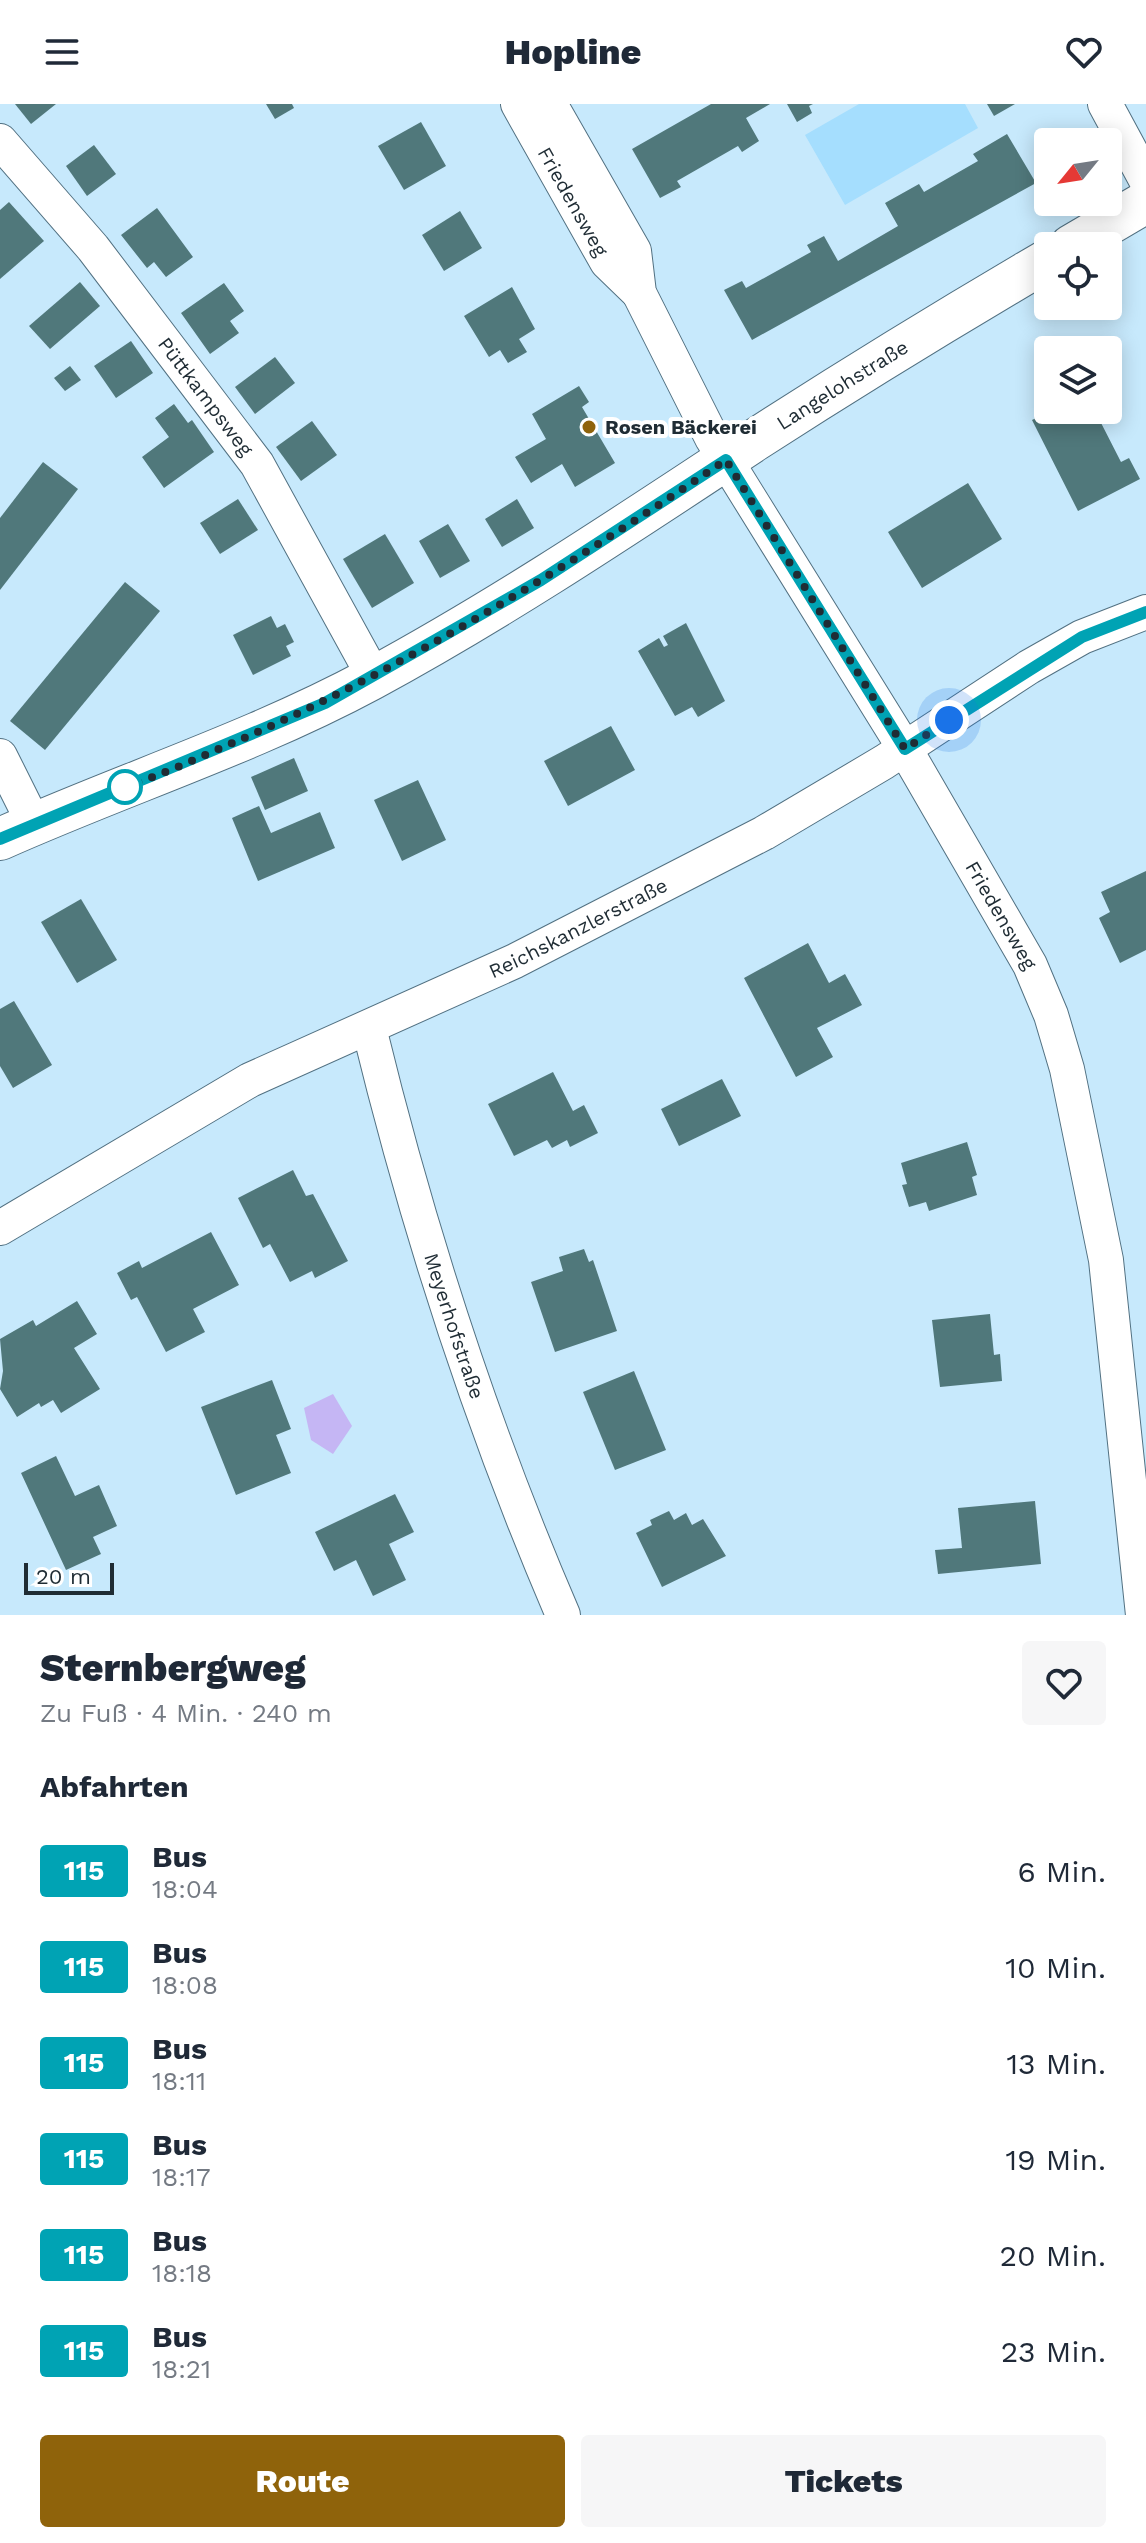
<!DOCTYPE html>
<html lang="de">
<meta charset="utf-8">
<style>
:root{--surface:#fff;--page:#f6f6f7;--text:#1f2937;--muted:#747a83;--accent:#8f630b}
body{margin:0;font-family:"Work Sans",sans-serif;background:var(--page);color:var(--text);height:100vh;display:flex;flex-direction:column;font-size:30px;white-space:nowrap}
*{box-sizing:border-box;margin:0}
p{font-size:26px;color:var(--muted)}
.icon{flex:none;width:44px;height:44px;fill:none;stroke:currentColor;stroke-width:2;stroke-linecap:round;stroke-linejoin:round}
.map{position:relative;height:1511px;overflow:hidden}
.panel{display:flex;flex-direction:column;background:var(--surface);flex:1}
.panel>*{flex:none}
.badge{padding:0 16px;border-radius:6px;font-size:28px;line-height:52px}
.needle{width:52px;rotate:240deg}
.fabs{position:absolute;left:1034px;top:24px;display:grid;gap:16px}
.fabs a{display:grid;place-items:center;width:88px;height:88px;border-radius:8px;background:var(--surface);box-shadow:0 4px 20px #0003;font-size:40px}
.scale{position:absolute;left:24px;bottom:20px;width:90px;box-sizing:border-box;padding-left:8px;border:4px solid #1f2c34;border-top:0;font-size:22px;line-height:28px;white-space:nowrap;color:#1f2c34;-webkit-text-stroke:6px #fff;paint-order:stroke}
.you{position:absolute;width:40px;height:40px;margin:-20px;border:6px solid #fff;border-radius:50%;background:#1a73e8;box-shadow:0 0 0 12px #1a73e833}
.map>.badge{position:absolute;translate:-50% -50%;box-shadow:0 0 0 4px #fff}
h2{padding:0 40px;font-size:30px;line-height:72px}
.round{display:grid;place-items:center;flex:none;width:84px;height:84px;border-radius:8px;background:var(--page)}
.summary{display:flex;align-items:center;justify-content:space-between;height:136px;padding:0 40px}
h1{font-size:38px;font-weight:800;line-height:60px}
.primary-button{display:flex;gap:16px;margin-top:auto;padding:16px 40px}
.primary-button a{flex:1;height:92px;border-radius:8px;background:var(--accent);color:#fff;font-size:32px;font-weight:800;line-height:92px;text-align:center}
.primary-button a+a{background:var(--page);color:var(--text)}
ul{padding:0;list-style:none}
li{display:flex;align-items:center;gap:24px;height:96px;padding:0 40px}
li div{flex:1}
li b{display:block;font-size:30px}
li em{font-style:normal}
li .badge{min-width:88px;font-weight:700;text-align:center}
header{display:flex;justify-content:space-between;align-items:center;height:104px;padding:0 40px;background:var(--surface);font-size:36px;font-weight:800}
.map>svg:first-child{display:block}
.green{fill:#a5defe}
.water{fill:#c5b6f4}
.building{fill:#50787b}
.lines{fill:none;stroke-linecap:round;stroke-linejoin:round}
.minor-casing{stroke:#527182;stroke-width:36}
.tertiary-casing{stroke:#527182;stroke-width:44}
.minor{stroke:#fff;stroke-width:34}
.tertiary{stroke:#fff;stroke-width:42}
.line-casing{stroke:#fff;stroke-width:18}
.line{stroke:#00a3b4;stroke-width:12}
.walk{stroke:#1f2c34;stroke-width:8;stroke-dasharray:0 14.4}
.poi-dot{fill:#8f630b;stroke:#fff;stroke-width:3}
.stop-dot{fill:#fff;stroke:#00a3b4;stroke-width:4}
.labels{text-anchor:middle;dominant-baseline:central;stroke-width:8;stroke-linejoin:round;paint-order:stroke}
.street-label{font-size:20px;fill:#1f2c34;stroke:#fff}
.poi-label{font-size:20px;font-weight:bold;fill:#1f2c34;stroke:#fff;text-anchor:start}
</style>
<header><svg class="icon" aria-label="menu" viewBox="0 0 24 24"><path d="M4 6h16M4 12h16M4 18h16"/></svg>Hopline<svg class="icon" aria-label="heart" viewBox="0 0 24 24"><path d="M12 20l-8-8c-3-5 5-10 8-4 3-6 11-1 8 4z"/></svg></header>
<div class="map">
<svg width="1146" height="1511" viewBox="0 0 1146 1511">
<rect width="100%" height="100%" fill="#c7e9fc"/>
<!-- green -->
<path class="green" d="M859,0H965L978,24L845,101L805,31Z"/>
<!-- water -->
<path class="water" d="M333,1290L352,1322L333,1350L311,1336L304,1304Z"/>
<!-- building -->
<g class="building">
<path d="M15,0H56L31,20Z"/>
<path d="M266,0H292L294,4L275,15Z"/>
<path d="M711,0H770L746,14L759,37L742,48L738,42L677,77L681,83L660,94L632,45Z"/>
<path d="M787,0H813L809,2L812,9L797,18Z"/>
<path d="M987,0H1015L994,12Z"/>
<path d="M421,18L446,62L404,86L378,42Z"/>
<path d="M1007,30L1036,79L752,236L724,186L742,177L746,184L811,148L807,141L824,132L838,157L898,122L885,99L919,80L924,88L978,57L973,50Z"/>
<path d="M94,41L116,70L87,92L66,62Z"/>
<path d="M9,98L44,137L0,175V106Z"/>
<path d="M157,104L193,153L166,173L154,158L147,164L121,131Z"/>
<path d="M460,107L482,144L444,167L422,131Z"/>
<path d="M80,178L100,202L50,245L29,222Z"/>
<path d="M224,179L244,207L230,217L239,229L210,250L181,209Z"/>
<path d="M512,183L535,225L519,235L527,248L508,259L500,246L489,253L464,212Z"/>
<path d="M131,237L153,269L116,294L94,262Z"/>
<path d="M275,253L295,279L255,310L235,283Z"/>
<path d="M70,262L81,276L65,287L54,274Z"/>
<path d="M579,282L589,298L582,303L615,359L575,383L562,360L531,379L515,353L546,335L532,310Z"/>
<path d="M174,300L188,319L192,316L214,348L164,384L142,353L169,333L155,314Z"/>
<path d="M1052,306H1112L1098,313L1121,358L1129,354L1140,375L1078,407L1032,316Z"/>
<path d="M312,317L337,351L301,377L276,343Z"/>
<path d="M43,358L78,385L0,486V414Z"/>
<path d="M968,379L1002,435L922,484L888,428Z"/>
<path d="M238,395L258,426L220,450L200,419Z"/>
<path d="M517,395L534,424L502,443L485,415Z"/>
<path d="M448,420L470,457L440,474L419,437Z"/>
<path d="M385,430L414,479L372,504L343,455Z"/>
<path d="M125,478L160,507L45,646L10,617Z"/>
<path d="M271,512L277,524L285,520L294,538L286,542L291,552L253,571L233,531Z"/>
<path d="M686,519L725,597L698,613L692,603L675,612L638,547L659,534L664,543L668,541L663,532Z"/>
<path d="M611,622L635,666L568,702L544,657Z"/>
<path d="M294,654L308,687L265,706L251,673Z"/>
<path d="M418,676L446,736L402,757L374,696Z"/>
<path d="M259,702L271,729L320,708L335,744L258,777L232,714Z"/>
<path d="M1146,767V846L1120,859L1099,814L1110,808L1101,788Z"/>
<path d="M81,795L117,856L77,879L41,818Z"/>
<path d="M808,839L829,879L845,870L862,901L817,924L833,953L796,973L744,874Z"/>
<path d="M14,897L52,961L13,984L0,962V905Z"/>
<path d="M553,968L573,1007L584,1001L598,1029L570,1043L567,1036L552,1044L547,1036L514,1052L488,1000Z"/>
<path d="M722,975L741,1012L679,1042L661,1005Z"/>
<path d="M967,1038L977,1071L972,1073L977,1091L929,1107L926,1098L909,1103L902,1081L907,1080L901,1059Z"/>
<path d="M293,1066L306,1092L313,1090L348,1157L315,1174L312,1167L290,1178L270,1140L263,1144L238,1094Z"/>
<path d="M211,1128L239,1181L193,1205L205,1228L166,1248L137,1193L131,1196L117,1169L139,1157L142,1164Z"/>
<path d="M584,1145L589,1158L593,1156L617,1227L555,1248L531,1178L563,1167L559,1153Z"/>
<path d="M77,1197L97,1230L74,1244L100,1285L61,1309L53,1296L41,1303L39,1299L17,1313L0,1285L3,1267L0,1235L33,1216L36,1222Z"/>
<path d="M990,1210L994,1251L1000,1250L1002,1277L940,1283L932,1216Z"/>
<path d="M634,1267L666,1346L615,1366L583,1288Z"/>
<path d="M272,1276L291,1325L276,1331L291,1369L236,1391L201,1303Z"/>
<path d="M56,1352L75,1392L99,1381L117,1422L93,1433L101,1450L66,1466L21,1369Z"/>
<path d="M395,1390L414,1428L389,1440L406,1476L373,1492L356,1456L334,1467L315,1428Z"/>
<path d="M1035,1397L1041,1460L938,1470L935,1446L962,1444L958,1404Z"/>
<path d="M669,1407L674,1416L686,1409L692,1421L703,1415L726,1452L662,1483L636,1429L652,1421L650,1416Z"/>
</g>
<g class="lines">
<defs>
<g id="minor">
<path id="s1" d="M518,0L607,158L639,189"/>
<path id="s2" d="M550,0L634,147L639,189L712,334L905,645L1030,861L1051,911L1067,965L1106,1156L1143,1511"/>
<path d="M1105,0L1146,76"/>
<path id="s3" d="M0,37L93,144L257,360L374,573"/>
<path d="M0,652L34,720"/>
<path id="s4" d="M369,924C418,1125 481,1321 563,1511"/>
<path id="s5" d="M0,1124L250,976L515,857L764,729L884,658L1029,563L1082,533L1146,508"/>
</g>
<g id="tertiary">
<path d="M1071,142L1146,98"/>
<path id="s6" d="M0,735C123,680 252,639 371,575C504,503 629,419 755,336C851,274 949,214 1048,156"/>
</g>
</defs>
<!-- minor casing -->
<use href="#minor" class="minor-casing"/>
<!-- tertiary casing -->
<use href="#tertiary" class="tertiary-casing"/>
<!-- minor -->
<use href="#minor" class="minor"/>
<!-- tertiary -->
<use href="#tertiary" class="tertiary"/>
</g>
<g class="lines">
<defs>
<path id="line" d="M0,735L325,599L541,476L726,356L905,645L1082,533L1146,508"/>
</defs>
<!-- line casing -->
<use href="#line" class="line-casing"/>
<!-- line -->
<use href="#line" class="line"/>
<!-- walk -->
<path class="walk" d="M125,683C162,671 204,651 242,635C412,560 572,460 726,356L905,645L949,616"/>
</g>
<!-- markers -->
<circle class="poi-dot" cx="589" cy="323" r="8"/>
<circle class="stop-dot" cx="125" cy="683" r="16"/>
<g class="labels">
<!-- street labels -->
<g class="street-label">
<text stroke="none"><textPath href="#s1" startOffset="112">Friedensweg</textPath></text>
<text stroke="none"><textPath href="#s6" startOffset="960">Langelohstraße</textPath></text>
<text stroke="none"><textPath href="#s3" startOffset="328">Püttkampsweg</textPath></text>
<text stroke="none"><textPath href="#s2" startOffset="932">Friedensweg</textPath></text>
<text stroke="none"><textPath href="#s5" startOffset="652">Reichskanzlerstraße</textPath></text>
<text stroke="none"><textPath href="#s4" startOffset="310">Meyerhofstraße</textPath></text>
</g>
<!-- poi labels -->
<g class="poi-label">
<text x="605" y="323">Rosen Bäckerei</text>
</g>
</g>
</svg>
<div class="fabs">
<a><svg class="needle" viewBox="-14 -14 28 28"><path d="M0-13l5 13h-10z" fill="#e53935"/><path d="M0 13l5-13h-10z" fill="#747a83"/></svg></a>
<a><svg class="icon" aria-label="locate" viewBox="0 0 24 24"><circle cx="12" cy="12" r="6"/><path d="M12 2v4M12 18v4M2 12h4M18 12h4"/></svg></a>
<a><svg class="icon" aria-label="layers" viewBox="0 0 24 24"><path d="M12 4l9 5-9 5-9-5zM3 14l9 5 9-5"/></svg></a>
</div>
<div class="scale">20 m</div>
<div class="you" style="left:949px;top:616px"></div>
</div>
<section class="panel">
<div class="summary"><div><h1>Sternbergweg</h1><p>Zu Fuß · 4 Min. · 240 m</p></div><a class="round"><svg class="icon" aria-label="heart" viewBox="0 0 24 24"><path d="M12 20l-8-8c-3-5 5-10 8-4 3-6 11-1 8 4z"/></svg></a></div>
<h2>Abfahrten</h2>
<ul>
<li><span class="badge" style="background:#00a3b4;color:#fff">115</span><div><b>Bus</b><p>18:04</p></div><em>6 Min.</em></li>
<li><span class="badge" style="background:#00a3b4;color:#fff">115</span><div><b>Bus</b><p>18:08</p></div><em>10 Min.</em></li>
<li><span class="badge" style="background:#00a3b4;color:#fff">115</span><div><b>Bus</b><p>18:11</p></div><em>13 Min.</em></li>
<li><span class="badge" style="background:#00a3b4;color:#fff">115</span><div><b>Bus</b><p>18:17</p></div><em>19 Min.</em></li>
<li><span class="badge" style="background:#00a3b4;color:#fff">115</span><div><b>Bus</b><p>18:18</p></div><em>20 Min.</em></li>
<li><span class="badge" style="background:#00a3b4;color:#fff">115</span><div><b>Bus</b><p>18:21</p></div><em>23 Min.</em></li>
</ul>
<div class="primary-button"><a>Route</a><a>Tickets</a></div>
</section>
